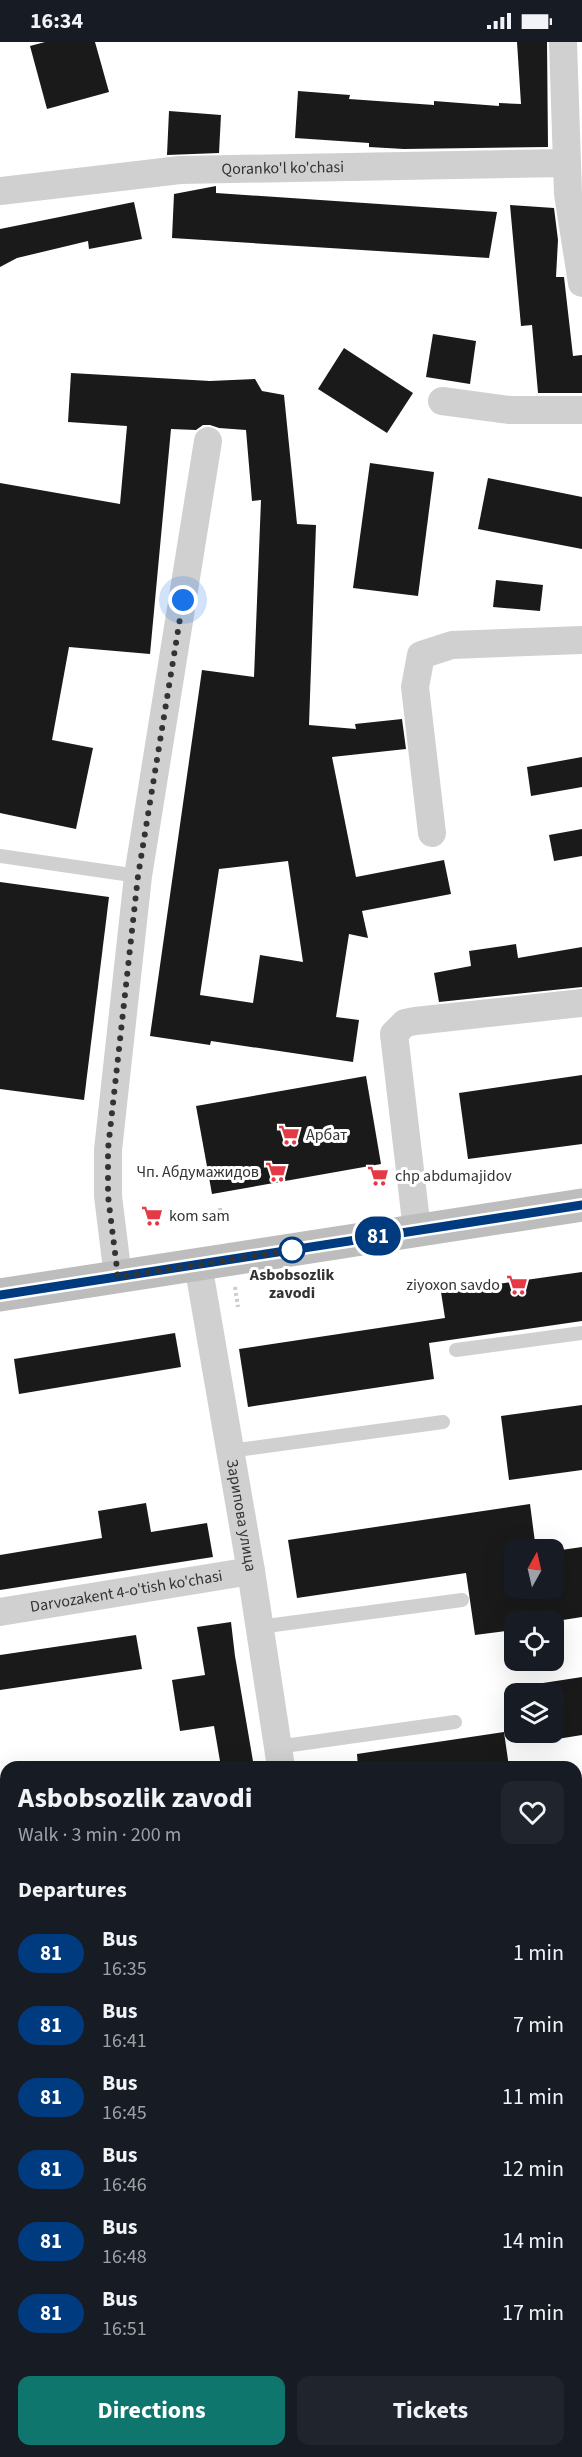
<!DOCTYPE html>
<meta charset="utf-8">
<style>
:root{--surface:#171b24;--page:#20242c;--text:#f1f3f6;--muted:#9ea1a6;--accent:#0f766e}
body{margin:0;font-family:"Source Sans 3",sans-serif;background:var(--page);color:var(--text);height:100vh;display:flex;flex-direction:column;font-size:22px;white-space:nowrap}
*{box-sizing:border-box;margin:0}
p{font-size:20px;color:var(--muted)}
.icon{flex:none;width:33px;height:33px;fill:none;stroke:currentColor;stroke-width:2;stroke-linecap:round;stroke-linejoin:round}
.map{position:relative;flex:1;overflow:hidden}
.side{position:absolute;left:0px;top:1719px;width:582px;height:696px;display:flex;flex-direction:column;background:var(--surface);border-radius:18px 18px 0 0;box-shadow:0 6px 24px #0002}
.side>*{flex:none}
.badge{padding:0 12px;border-radius:20px;font-size:21px;line-height:39px}
.needle{width:39px;rotate:8deg}
.controls{position:absolute;left:504px;top:1497px;display:grid;gap:12px}
.controls a{display:grid;place-items:center;width:60px;height:60px;border-radius:12px;background:var(--surface);box-shadow:0 6px 24px #0002;font-size:30px}
.you{position:absolute;width:30px;height:30px;margin:-15px;border:4px solid #fff;border-radius:50%;background:#1a73e8;box-shadow:0 0 0 9px #1a73e833}
.map>.badge{position:absolute;translate:-50% -50%;box-shadow:0 0 0 3px #fff}
h2{padding:0 18px;font-size:22px;line-height:54px}
.round{display:grid;place-items:center;flex:none;width:63px;height:63px;border-radius:12px;background:var(--page)}
.summary{display:flex;align-items:center;justify-content:space-between;height:102px;padding:0 18px}
h1{font-size:28px;font-weight:700;line-height:45px}
.primary-button{display:flex;gap:12px;margin-top:auto;padding:12px 18px}
.primary-button a{flex:1;height:69px;border-radius:12px;background:var(--accent);color:#fff;font-size:24px;font-weight:700;line-height:69px;text-align:center}
.primary-button a+a{background:var(--page);color:var(--text)}
ul{padding:0;list-style:none}
li{display:flex;align-items:center;gap:18px;height:72px;padding:0 18px}
li div{flex:1}
li b{display:block;font-size:22px}
li em{font-style:normal}
li .badge{min-width:66px;font-weight:700;text-align:center}
.status{display:flex;justify-content:space-between;align-items:center;height:42px;padding:0 30px;background:var(--surface);direction:ltr}
.status svg{height:16px;fill:currentColor}
.map>svg:first-child{display:block}
.building{fill:#1a1a1a;fill-rule:evenodd}
.lines{fill:none;stroke-linecap:round;stroke-linejoin:round}
.path{stroke:#cdcdcd;stroke-width:4;stroke-dasharray:3 3;stroke-linecap:butt}
.service{stroke:#d0d0d0;stroke-width:14}
.minor{stroke:#d0d0d0;stroke-width:28}
.secondary{stroke:#bdbdbd;stroke-width:33}
.line-casing{stroke:#fff;stroke-width:14}
.line{stroke:#003b80;stroke-width:9}
.walk{stroke:#333;stroke-width:6;stroke-dasharray:0 10.8}
.stop-dot{fill:#fff;stroke:#003b80;stroke-width:3}
.labels{text-anchor:middle;dominant-baseline:central;stroke-width:6;stroke-linejoin:round;paint-order:stroke}
.street-label{font-size:16px;fill:#333;stroke:#fff}
.poi-label{font-size:16px;fill:#333;stroke:#fff;text-anchor:start}
.stop-label{font-size:16px;font-weight:bold;fill:#333;stroke:#fff}
</style>
<div class="status"><b>16:34</b><svg viewBox="0 0 49 12"><path d="M0 12V9h3v3zM5 12V6h3v6zM10 12V3h3v9zM15 12V0h3v12zM26 1h20v11H26zM47 4h2v5h-2z"/></svg></div>
<div class="map">
<svg width="582" height="2415" viewBox="0 0 582 2415">
<rect width="100%" height="100%" fill="#fff"/>
<!-- building -->
<g class="building">
<path d="M45,0H95L109,50L47,67L30,4Z"/>
<path d="M517,0H547L548,105L404,107L369,105V101L295,96L298,49L350,53L349,57L434,63V59L499,64V61L521,62Z"/>
<path d="M169,69L221,73L219,111L167,113Z"/>
<path d="M216,144V151L497,170L489,216L172,196L174,152Z"/>
<path d="M134,160L142,197L89,207L88,199L17,216L0,225V187Z"/>
<path d="M510,163L554,166L558,198L556,235H564L573,314L582,313V351H538L532,283L521,284Z"/>
<path d="M433,292L476,299L470,342L426,335Z"/>
<path d="M344,306L413,351L387,391L318,347Z"/>
<path d="M71,331L210,339L255,337L262,349L284,353L297,482L316,483L309,683L356,687L355,682L402,677L406,707L332,715L356,835L444,818L451,852L362,869L368,896L349,892L336,975L359,978L353,1020L211,999L210,1003L150,994L202,628L254,635L261,458L252,459L246,388L219,386L210,383H203L196,388L171,387L150,612L69,605L52,698L93,706L76,787L0,771V441L120,462L127,384L68,380ZM288,819L303,920L260,913L253,961L200,953L219,827Z"/>
<path d="M370,421L434,430L418,554L353,546Z"/>
<path d="M488,436L582,455V507L478,487Z"/>
<path d="M496,538L543,543L540,569L493,565Z"/>
<path d="M582,715V745L531,754L527,725Z"/>
<path d="M582,787V814L554,819L549,793Z"/>
<path d="M0,840L109,855L84,1058L0,1047Z"/>
<path d="M516,902L518,916L582,905V945L439,960L434,931L471,924L469,909Z"/>
<path d="M582,1033V1102L468,1117L459,1051Z"/>
<path d="M366,1034L381,1122L212,1152L196,1064Z"/>
<path d="M582,1230V1279L429,1301L434,1337L248,1365L239,1307L445,1276L441,1250Z"/>
<path d="M175,1291L181,1325L19,1352L14,1317Z"/>
<path d="M582,1363V1428L509,1438L501,1374Z"/>
<path d="M146,1461L151,1490L207,1481L213,1515L0,1548V1513L102,1496L98,1469Z"/>
<path d="M530,1462L536,1508H514V1546H554V1509L582,1505V1575L550,1580H514V1588L475,1593L466,1531L297,1556L288,1498Z"/>
<path d="M231,1580L235,1614L254,1725H221L214,1684L180,1689L172,1638L205,1633L197,1585Z"/>
<path d="M136,1593L142,1627L0,1648V1613Z"/>
<path d="M582,1635V1693L551,1698L550,1690H554V1652H545L543,1641Z"/>
<path d="M504,1690L509,1725H358L357,1712Z"/>
</g>
<g class="lines">
<!-- path -->
<g class="path">
<path d="M220,1166L223,1182"/>
<path d="M235,1245L238,1265"/>
</g>
<!-- service -->
<g class="service">
<path d="M0,814L138,834"/>
<path d="M456,1308L582,1291"/>
<path d="M230,1409L443,1380"/>
<path d="M259,1585L462,1558"/>
<path d="M277,1705L455,1680"/>
</g>
<!-- minor -->
<g class="minor">
<path d="M563,0L568,152L582,241"/>
<path id="s1" d="M0,149L180,128L566,121"/>
<path d="M442,359L510,368H582"/>
<path d="M432,791L415,645L421,613L452,603L582,598"/>
<path d="M417,1188L394,992L405,981L415,979L582,961"/>
<path id="s2" d="M198,1222L251,1529L281,1725"/>
<path d="M118,1235L108,1154V1108L138,834L208,399"/>
<path id="s3" d="M0,1570L251,1529"/>
<path d="M576,2244H582"/>
<path d="M0,2369H6"/>
<path d="M73,2409L74,2415"/>
<path d="M378,2409L379,2415"/>
</g>
<!-- secondary -->
<path class="secondary" d="M0,1253L582,1163"/>
</g>
<g class="lines">
<defs>
<path id="line" d="M0,1253L582,1163"/>
</defs>
<!-- line casing -->
<use href="#line" class="line-casing"/>
<!-- line -->
<use href="#line" class="line"/>
<!-- walk -->
<path class="walk" d="M183,558L138,834L108,1107V1154L118,1235L292,1208"/>
</g>
<!-- icons -->
<defs>
<symbol id="supermarket-bare" viewBox="-9 -9 18 18"><path d="M-6-5.5h2.5l.6 2H6L4.5 2H-2.5L-4.4-4H-6ZM-1.5 3.2a1.3 1.3 0 1 0 .1 0ZM3 3.2a1.3 1.3 0 1 0 .1 0Z" fill="#e63946" stroke="#fff" stroke-width="2.5" paint-order="stroke"/></symbol>
</defs>
<g fill-rule="evenodd">
<use href="#supermarket-bare" x="274" y="1078" width="30" height="30"/>
<use href="#supermarket-bare" x="261" y="1115" width="30" height="30"/>
<use href="#supermarket-bare" x="363" y="1119" width="30" height="30"/>
<use href="#supermarket-bare" x="137" y="1159" width="30" height="30"/>
<use href="#supermarket-bare" x="502" y="1228" width="30" height="30"/>
</g>
<!-- markers -->
<circle class="stop-dot" cx="292" cy="1208" r="12"/>
<g class="labels">
<!-- street labels -->
<g class="street-label">
<text stroke="none"><textPath href="#s1" startOffset="284">Qoranko'l ko'chasi</textPath></text>
<text stroke="none"><textPath href="#s2" startOffset="255">Зарипова улица</textPath></text>
<text stroke="none"><textPath href="#s3" startOffset="128">Darvozakent 4-o'tish ko'chasi</textPath></text>
</g>
<!-- poi labels -->
<g class="poi-label">
<text x="306" y="1093">Арбат</text>
<text x="259" y="1130" text-anchor="end">Чп. Абдумажидов</text>
<text x="395" y="1134">chp abdumajidov</text>
<text x="169" y="1174">kom sam</text>
<text x="500" y="1243" text-anchor="end">ziyoxon savdo</text>
</g>
<!-- stop labels -->
<g class="stop-label">
<text x="292" y="1233">Asbobsozlik<tspan x="292" dy="18">zavodi</tspan></text>
</g>
</g>
</svg>
<div class="controls">
<a><svg class="needle" viewBox="-14 -14 28 28"><path d="M0-13l5 13h-10z" fill="#e53935"/><path d="M0 13l5-13h-10z" fill="#9ea1a6"/></svg></a>
<a><svg class="icon" aria-label="locate" viewBox="0 0 24 24"><circle cx="12" cy="12" r="6"/><path d="M12 2v4M12 18v4M2 12h4M18 12h4"/></svg></a>
<a><svg class="icon" aria-label="layers" viewBox="0 0 24 24"><path d="M12 4l9 5-9 5-9-5zM3 14l9 5 9-5"/></svg></a>
</div>
<div class="you" style="left:183px;top:558px"></div>
<b class="badge" style="left:378px;top:1194px;background:#003b80;color:#fff">81</b>
<section class="side">
<div class="summary"><div><h1>Asbobsozlik zavodi</h1><p>Walk · 3 min · 200 m</p></div><a class="round"><svg class="icon" aria-label="heart" viewBox="0 0 24 24"><path d="M12 20l-8-8c-3-5 5-10 8-4 3-6 11-1 8 4z"/></svg></a></div>
<h2>Departures</h2>
<ul>
<li><span class="badge" style="background:#003b80;color:#fff">81</span><div><b>Bus</b><p>16:35</p></div><em>1 min</em></li>
<li><span class="badge" style="background:#003b80;color:#fff">81</span><div><b>Bus</b><p>16:41</p></div><em>7 min</em></li>
<li><span class="badge" style="background:#003b80;color:#fff">81</span><div><b>Bus</b><p>16:45</p></div><em>11 min</em></li>
<li><span class="badge" style="background:#003b80;color:#fff">81</span><div><b>Bus</b><p>16:46</p></div><em>12 min</em></li>
<li><span class="badge" style="background:#003b80;color:#fff">81</span><div><b>Bus</b><p>16:48</p></div><em>14 min</em></li>
<li><span class="badge" style="background:#003b80;color:#fff">81</span><div><b>Bus</b><p>16:51</p></div><em>17 min</em></li>
</ul>
<div class="primary-button"><a>Directions</a><a>Tickets</a></div>
</section>
</div>
